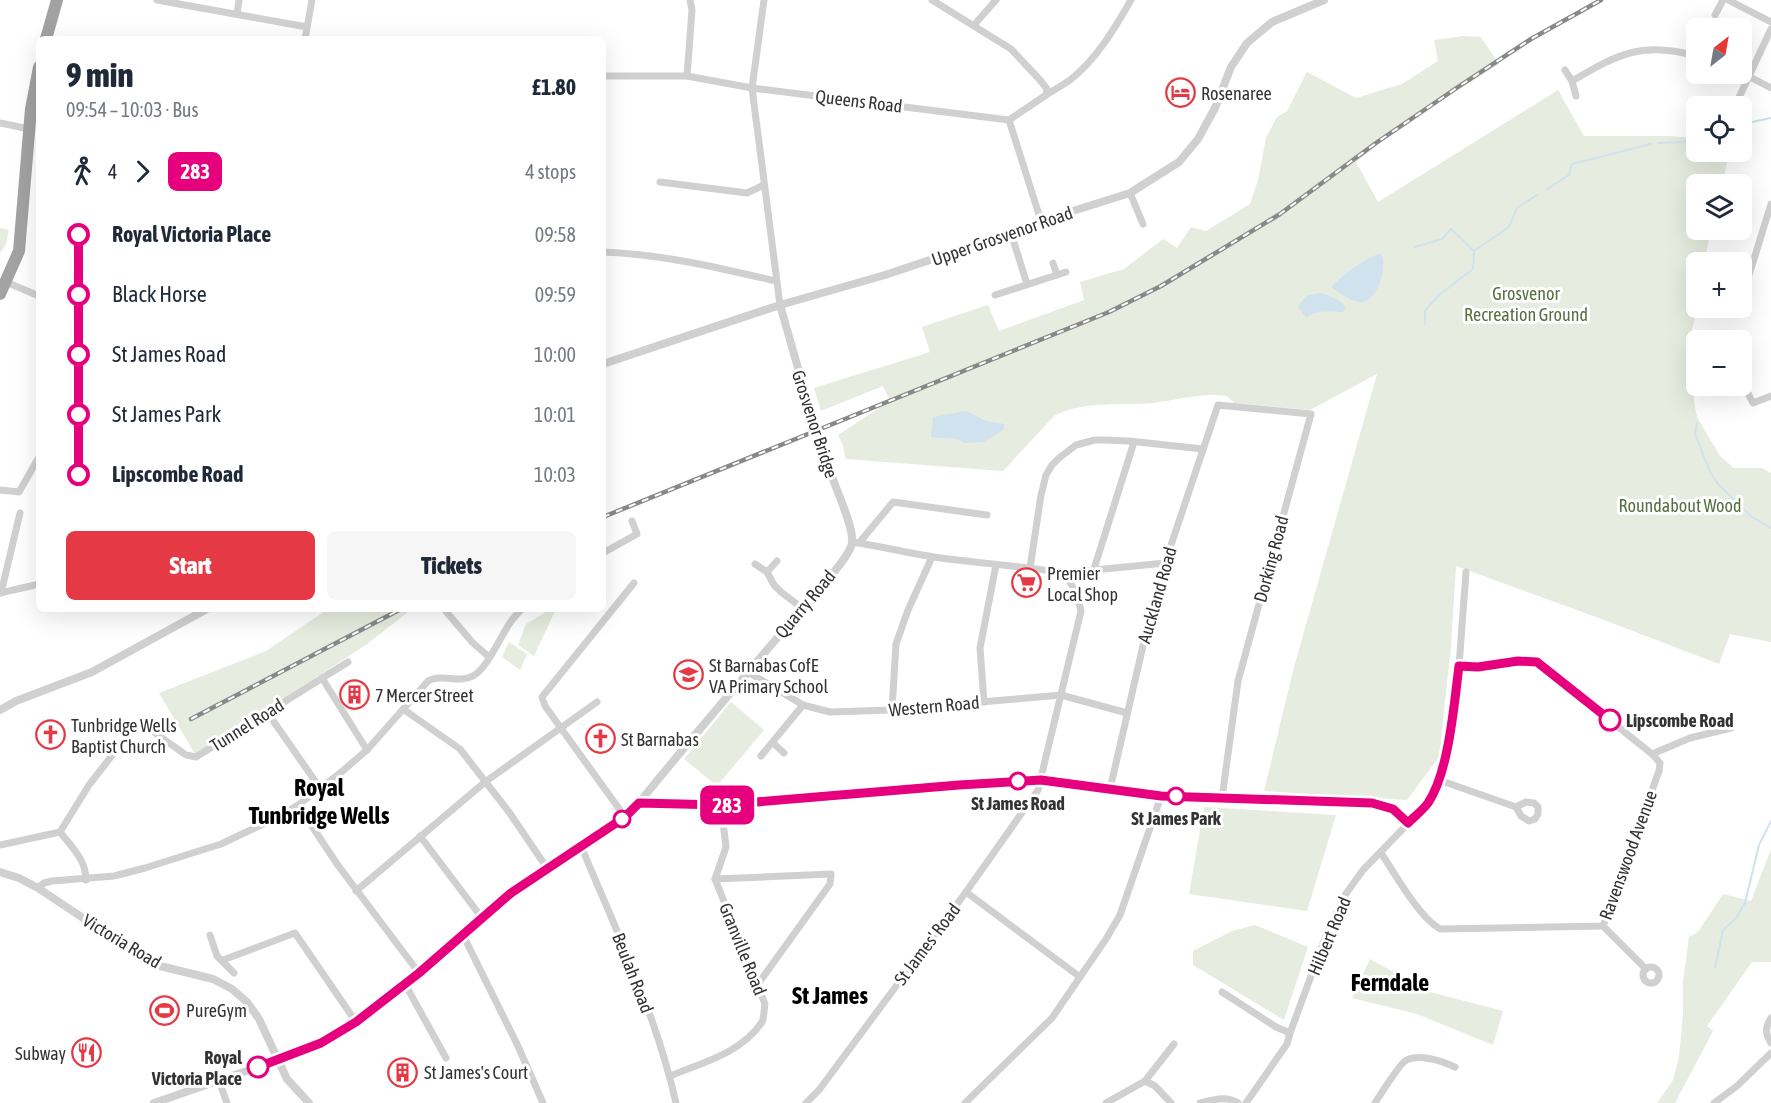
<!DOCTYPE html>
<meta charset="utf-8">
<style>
:root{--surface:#fff;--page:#f6f6f7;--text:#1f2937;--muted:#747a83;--accent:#e63946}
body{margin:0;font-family:"Asap Condensed",sans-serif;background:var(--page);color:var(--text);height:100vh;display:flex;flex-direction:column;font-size:22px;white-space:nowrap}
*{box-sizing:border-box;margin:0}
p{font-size:20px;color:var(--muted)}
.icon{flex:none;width:33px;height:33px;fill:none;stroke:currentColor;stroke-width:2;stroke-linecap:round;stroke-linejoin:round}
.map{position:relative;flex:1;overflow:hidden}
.drawer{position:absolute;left:36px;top:36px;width:570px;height:576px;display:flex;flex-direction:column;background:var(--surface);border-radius:9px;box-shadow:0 6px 24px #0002}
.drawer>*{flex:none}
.badge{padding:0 12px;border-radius:9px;font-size:21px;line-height:39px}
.needle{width:39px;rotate:31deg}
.tools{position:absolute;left:1686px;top:18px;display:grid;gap:12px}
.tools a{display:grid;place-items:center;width:66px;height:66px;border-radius:9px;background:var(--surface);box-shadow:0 6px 24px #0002;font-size:30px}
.map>.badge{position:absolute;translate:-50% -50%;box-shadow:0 0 0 3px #fff}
.legs{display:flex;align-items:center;gap:9px;height:66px;padding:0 30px;font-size:20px}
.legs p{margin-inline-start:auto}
.overview{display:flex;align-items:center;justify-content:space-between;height:102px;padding:0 30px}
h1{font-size:33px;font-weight:800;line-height:45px}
.button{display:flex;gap:12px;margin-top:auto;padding:12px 30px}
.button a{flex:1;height:69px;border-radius:9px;background:var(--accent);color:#fff;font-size:24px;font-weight:800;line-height:69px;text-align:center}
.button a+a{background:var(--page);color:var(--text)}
ul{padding:0 30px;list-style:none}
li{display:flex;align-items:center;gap:21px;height:60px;font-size:22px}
li i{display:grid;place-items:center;width:9px;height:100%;margin:0 8px;background:currentColor}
li i::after{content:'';width:15px;height:15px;margin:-8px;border:4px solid;border-radius:50%;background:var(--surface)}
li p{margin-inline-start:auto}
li:first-child i{background:linear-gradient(#0000 50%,currentColor 0)}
li:last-child i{background:linear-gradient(currentColor 50%,#0000 0)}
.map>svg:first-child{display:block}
.green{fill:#e6ecdf}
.water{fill:#cfe2ee}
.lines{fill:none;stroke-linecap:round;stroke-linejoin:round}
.stream{stroke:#cfe2ee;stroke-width:2}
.minor{stroke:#d0d0d0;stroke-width:7}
.tertiary{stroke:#d0d0d0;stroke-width:8}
.trunk{stroke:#a2a2a2;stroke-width:12}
.rail-casing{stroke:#888;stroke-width:4.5}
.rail{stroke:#fff;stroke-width:2;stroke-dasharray:7;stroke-linecap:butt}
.tertiary-bridge{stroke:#d0d0d0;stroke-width:8}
.line-1-casing{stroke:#fff;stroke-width:14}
.line-1{stroke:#e6007e;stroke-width:9}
.stop-1-dot{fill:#fff;stroke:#e6007e;stroke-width:3}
.labels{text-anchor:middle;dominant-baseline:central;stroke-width:6;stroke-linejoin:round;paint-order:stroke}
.poi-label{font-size:18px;fill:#333;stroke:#fff;text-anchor:start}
.street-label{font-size:18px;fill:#333;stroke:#fff}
.park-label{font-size:18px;fill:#56703f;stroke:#fff}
.stop-label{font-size:18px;font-weight:bold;fill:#333;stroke:#fff}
.district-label{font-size:24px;font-weight:bold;fill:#000;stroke:#fff}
</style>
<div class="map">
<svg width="1771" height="1103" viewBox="0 0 1771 1103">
<rect width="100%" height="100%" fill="#fff"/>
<!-- green -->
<g class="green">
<path d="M1463,36L1481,37L1499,64L1397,129L1356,162L1378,202L1558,90L1584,136H1669L1696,138V152H1733L1728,159L1722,184H1696V230H1711L1704,262H1696L1698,308L1686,351L1695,375L1694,402L1697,417L1720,456L1734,468H1762L1771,473V642L1730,634L1719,664L1596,617L1456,566L1451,646L1439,757L1407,800L1264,791L1294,667L1377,374L1310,410L1234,403C1234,403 1228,397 1228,397C1213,391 1171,401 1154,403C1121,406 1084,400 1054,416L1003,471L846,459C843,449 844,445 838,435L890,401L883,386L821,411L814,388L930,352L922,327L988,305L999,331L1084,300L1080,282L1124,269L1163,239L1177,248L1191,227L1206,231L1250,204L1258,180L1266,138L1277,117L1287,111L1307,72L1356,98L1402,84L1438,61L1434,40Z"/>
<path d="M0,228L9,230L6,244L0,253Z"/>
<path d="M328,609H412L367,644L320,675L195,754L159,693L266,651Z"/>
<path d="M551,609H556L534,656L518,645L526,624Z"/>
<path d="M509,642L527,654L520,670L502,657Z"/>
<path d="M731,702L764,730L717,786L684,759Z"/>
<path d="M1204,807L1336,815L1307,911L1189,894Z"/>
<path d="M1771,849V962H1752L1707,1026L1713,1031L1675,1103H1657L1673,1080L1679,1057L1683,1014V982L1689,937L1698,932L1723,894L1751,901Z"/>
<path d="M1255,925L1308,947L1284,1020L1193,965V951L1232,931Z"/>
<path d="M1370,959L1430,992L1503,1011L1493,1045L1417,1014L1352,998Z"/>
</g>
<!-- water -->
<g class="water">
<path d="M1381,253C1388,266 1378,300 1362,302C1352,303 1339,292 1331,287C1346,273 1361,260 1381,253Z"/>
<path d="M1320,293C1331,296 1338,299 1346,307L1343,312C1331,312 1316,309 1306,318L1298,306L1307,295Z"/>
<path d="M966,411L986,421L1004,424V430L983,442L964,443L958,439L931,437L933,417Z"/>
</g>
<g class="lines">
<!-- stream -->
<g class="stream">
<path d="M1742,127L1743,124L1771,118"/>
<path d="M1658,143L1683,142L1696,139"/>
<path d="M1546,190L1569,175L1572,164L1651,144"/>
<path d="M1415,247L1442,239L1451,229L1474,251L1473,269L1439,295L1425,311V324"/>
<path d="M1474,251L1509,227L1517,208L1537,195"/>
<path d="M1697,423L1695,434L1710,472L1718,484L1752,517L1771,528"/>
<path d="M1715,968L1723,930L1736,918L1745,903L1759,845L1771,821"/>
</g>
<!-- minor -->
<g class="minor">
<path d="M157,0L307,27"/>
<path d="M764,0L752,88L780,305"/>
<path d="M932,0L1011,49L1040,80L1047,89L1046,95L1009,120"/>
<path d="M1728,0L1771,22"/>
<path d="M237,14L239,0"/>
<path d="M1715,15L1723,0"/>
<path d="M974,25L996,0"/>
<path d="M305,39L312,0"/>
<path d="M1565,70L1572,81L1576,96"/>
<path d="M1742,73L1771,88"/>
<path d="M603,76H687L752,88L1009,120L1041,221"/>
<path d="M687,76L692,10L690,0"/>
<path d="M1572,81C1618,54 1642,41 1696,56"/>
<path d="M1046,95C1054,90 1063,85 1070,80C1096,60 1115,28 1131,0"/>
<path d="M1735,106L1771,29"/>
<path d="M1742,109L1746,112"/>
<path d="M0,123L29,129"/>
<path d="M660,182L747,193L764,185"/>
<path d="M1130,193L1143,224"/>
<path d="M1011,233L1027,284"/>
<path d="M603,252C662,254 719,268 776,281"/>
<path d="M1053,263L1057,275"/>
<path d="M6,282L39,296"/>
<path d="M1745,288L1771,204"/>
<path d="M995,295L1066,272"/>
<path d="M1742,365L1744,342"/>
<path d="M1742,376V382L1753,403L1771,396"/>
<path d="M0,490L19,492L39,457"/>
<path d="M859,543L893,502L987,515"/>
<path d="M603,553L637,534L632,521"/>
<path d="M755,564L767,572L774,585L781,592L802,608"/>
<path d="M1030,568L1041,495L1046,475L1052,465L1059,458L1076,445L1095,440H1105L1129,441L1203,449"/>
<path d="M1094,569L1134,442"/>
<path d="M767,572L777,561"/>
<path d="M1064,573L1165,563"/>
<path d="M0,593L39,584"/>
<path d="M1,593L20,513"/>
<path d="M444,609L472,642L489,657"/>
<path d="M748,672L803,705L830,712L892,710L1061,695L1127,713"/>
<path d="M322,678L367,750"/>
<path d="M984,702L980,648L996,565"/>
<path d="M403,709L460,749L509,812L547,868"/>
<path d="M892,710L896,644L908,610L932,557"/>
<path d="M267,712L320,788"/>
<path d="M773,743L784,753"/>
<path d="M1652,754L1690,738L1731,728"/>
<path d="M761,756L803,705"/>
<path d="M1439,780L1516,807L1526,802L1534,803L1538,807V814L1535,819L1529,821L1521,816L1516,807"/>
<path d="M1110,789L1145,637L1165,563L1218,405L1311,414L1238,681L1222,798"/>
<path d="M639,803L721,805L1041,780L1161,796L1372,803L1393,809L1408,823"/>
<path d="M298,805L337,864L419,973"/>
<path d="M625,817L545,706L542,697L634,583"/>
<path d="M60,832L89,785L135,726L141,723L186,755L196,757L348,662"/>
<path d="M60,832C72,847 86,860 86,880"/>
<path d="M420,836L482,918"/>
<path d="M0,845L60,832"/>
<path d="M581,846C616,930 656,1014 676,1103"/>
<path d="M1381,853C1396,875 1418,916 1440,929L1603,926L1659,771L1660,763L1652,754L1537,662C1511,661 1486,668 1459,666"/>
<path d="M715,879L831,874L830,884L758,984"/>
<path d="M38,888L44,883L52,881L114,876L145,868L221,844L276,818L298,805L339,774L367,750L428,681C442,673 458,684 473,676C487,669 500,637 510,623C513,618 518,613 522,609"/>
<path d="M356,891L485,782L597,702"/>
<path d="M966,892L1080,977"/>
<path d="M1603,926L1646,969"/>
<path d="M210,935L217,956L234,973"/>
<path d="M463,935L517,1044L543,1103"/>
<path d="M223,960L295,933L356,1022"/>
<circle cx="1651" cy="975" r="8"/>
<path d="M405,984L446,1058"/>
<path d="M1222,992L1276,1027L1290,1033"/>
<path d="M1771,1018C1765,1027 1765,1034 1771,1043"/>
<path d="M670,1076C701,1063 742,1053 762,1022C764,1018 764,1010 765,1004L715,879L726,847L721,805"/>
<path d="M219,1081L227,1103"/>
<path d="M1145,1081L1174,1044"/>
<path d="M806,1103L819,1090L966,892L1038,790L1081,611L1076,592L1064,573C1021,566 977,563 934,557C907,553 880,546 852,542"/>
<path d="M965,1103L1052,1018L1106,939L1120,915L1161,796"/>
<path d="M1106,1103L1145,1081L1155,1086L1171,1103"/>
<path d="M1200,1103C1213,1100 1226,1095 1238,1103"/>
<path d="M1246,1103L1287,1044L1290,1033L1328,930L1345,895L1363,870L1427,804L1435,789L1447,746L1459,666L1466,572"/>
<path d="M1375,1103C1381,1094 1398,1066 1405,1061C1418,1053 1442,1061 1455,1067"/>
<path d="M1714,1103L1737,1086L1771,1053"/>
</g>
<!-- tertiary -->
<g class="tertiary">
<path d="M780,305L804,389"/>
<path d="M603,364L780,305L885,275L1011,233L1041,221L1130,193L1179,162L1198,139L1215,108L1231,67L1247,43L1272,22L1324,0"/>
<path d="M0,710L16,701L92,672L207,609"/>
<path d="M0,872L19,878L38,888L152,964L213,979L232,989L247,1002L259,1019L287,1079L309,1103"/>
<path d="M154,1103L278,1060L321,1043L338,1033L356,1022L419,973L511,893L625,817L639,803C691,738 746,675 800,611C811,598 850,558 852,543C854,529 839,496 834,482"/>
</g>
<!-- trunk -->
<g class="trunk">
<path d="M46,39L57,0"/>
<path d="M0,294L19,251L31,109L39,67"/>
</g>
<defs>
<g id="rail">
<path d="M603,517L1109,312L1161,286L1280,214L1376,143L1458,87L1531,39L1601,0"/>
<path d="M191,719L401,609"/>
</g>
</defs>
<!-- rail casing -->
<use href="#rail" class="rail-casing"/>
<!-- rail -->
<use href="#rail" class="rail"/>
<!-- tertiary-bridge -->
<path class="tertiary-bridge" d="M804,389L834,482"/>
</g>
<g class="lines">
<defs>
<path id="line-1" d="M258,1067L321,1043L356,1022L419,973L511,893L625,817L639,803L721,805L959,785L1041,780L1161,796L1372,803L1393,809L1408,823C1415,816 1423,810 1428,803C1449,772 1454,704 1459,666L1478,667L1518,661L1537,662L1610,720"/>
</defs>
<!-- line-1 casing -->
<use href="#line-1" class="line-1-casing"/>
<!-- line-1 -->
<use href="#line-1" class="line-1"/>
</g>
<!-- icons -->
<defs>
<symbol id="hotel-ring" viewBox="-11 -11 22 22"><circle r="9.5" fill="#fff" stroke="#e63946" stroke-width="1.5"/><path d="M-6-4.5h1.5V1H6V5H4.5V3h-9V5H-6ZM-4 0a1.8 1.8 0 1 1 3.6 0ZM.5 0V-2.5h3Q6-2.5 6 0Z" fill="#e63946"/></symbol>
<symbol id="supermarket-ring" viewBox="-11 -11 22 22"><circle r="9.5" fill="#fff" stroke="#e63946" stroke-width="1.5"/><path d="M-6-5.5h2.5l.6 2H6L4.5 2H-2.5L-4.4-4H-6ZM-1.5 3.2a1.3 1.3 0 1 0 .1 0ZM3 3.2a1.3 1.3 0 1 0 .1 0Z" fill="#e63946"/></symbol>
<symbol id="school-ring" viewBox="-11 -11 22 22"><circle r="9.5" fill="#fff" stroke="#e63946" stroke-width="1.5"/><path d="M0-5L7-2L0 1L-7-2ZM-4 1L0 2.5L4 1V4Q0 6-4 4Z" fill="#e63946"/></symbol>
<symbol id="building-ring" viewBox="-11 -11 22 22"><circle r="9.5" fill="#fff" stroke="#e63946" stroke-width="1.5"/><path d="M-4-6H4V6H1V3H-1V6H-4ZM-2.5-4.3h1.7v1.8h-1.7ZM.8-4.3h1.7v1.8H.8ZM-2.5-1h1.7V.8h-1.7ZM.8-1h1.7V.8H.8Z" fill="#e63946"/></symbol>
<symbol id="church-ring" viewBox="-11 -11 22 22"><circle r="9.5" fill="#fff" stroke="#e63946" stroke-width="1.5"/><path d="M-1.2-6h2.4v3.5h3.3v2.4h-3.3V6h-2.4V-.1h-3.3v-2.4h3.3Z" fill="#e63946"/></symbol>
<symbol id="stadium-ring" viewBox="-11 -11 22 22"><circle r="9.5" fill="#fff" stroke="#e63946" stroke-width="1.5"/><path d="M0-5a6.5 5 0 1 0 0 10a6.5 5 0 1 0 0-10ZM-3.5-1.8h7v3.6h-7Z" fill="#e63946"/></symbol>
<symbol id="restaurant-ring" viewBox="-11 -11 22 22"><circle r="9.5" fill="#fff" stroke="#e63946" stroke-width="1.5"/><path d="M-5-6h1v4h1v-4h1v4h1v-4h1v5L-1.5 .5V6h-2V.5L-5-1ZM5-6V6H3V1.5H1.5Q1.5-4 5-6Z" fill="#e63946"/></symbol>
</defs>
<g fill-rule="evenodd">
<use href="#hotel-ring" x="1164" y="76" width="33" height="33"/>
<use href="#supermarket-ring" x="1010" y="566" width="33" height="33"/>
<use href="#school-ring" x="672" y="658" width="33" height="33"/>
<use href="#building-ring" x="338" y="678" width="33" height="33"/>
<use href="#church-ring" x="34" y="718" width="33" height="33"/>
<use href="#church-ring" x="584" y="722" width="33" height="33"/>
<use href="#stadium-ring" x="148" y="994" width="33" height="33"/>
<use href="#restaurant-ring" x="70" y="1036" width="33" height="33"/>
<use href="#building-ring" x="386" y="1056" width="33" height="33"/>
</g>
<!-- markers -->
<g class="stop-1-dot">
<circle cx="1610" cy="720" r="10"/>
<circle cx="1018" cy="781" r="8"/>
<circle cx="1176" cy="796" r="8"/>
<circle cx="622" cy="819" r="8"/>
<circle cx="258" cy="1067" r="10"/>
</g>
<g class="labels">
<!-- poi labels -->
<g class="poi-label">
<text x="1201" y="93">Rosenaree</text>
<text x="1047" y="573">Premier<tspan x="1047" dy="21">Local Shop</tspan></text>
<text x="709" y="665">St Barnabas CofE<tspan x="709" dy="21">VA Primary School</tspan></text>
<text x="375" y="695">7 Mercer Street</text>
<text x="71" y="725">Tunbridge Wells<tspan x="71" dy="21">Baptist Church</tspan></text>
<text x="621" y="739">St Barnabas</text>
<text x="186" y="1010">PureGym</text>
<text x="66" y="1053" text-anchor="end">Subway</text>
<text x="424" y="1072">St James's Court</text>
</g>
<!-- street labels -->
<g class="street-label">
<text transform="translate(859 101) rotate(7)">Queens Road</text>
<text transform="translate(1002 236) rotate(-19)">Upper Grosvenor Road</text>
<text transform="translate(815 424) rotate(72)">Grosvenor Bridge</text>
<text transform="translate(1271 559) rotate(-75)">Dorking Road</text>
<text transform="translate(1157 595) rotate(-74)">Auckland Road</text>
<text transform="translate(805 604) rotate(-50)">Quarry Road</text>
<text transform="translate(934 706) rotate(-5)">Western Road</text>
<text transform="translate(247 725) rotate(-32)">Tunnel Road</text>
<text transform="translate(1628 855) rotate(-70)">Ravenswood Avenue</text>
<text transform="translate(1329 936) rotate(-67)">Hilbert Road</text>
<text transform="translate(122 941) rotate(31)">Victoria Road</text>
<text transform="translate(927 944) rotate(-53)">St James' Road</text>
<text transform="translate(743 949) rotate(68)">Granville Road</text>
<text transform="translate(633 973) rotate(69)">Beulah Road</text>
</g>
<!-- park labels -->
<g class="park-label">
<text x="1526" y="293">Grosvenor<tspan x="1526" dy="21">Recreation Ground</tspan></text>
<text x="1680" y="505">Roundabout Wood</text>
</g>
<!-- stop labels -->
<g class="stop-label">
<text x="1626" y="720" text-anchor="start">Lipscombe Road</text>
<text x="1018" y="803">St James Road</text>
<text x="1176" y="818">St James Park</text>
<text x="242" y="1057" text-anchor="end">Royal<tspan x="242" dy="21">Victoria Place</tspan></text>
</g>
<!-- district labels -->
<g class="district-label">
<text x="319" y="787">Royal<tspan x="319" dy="28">Tunbridge Wells</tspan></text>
<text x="1390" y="982">Ferndale</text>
<text x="830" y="995">St James</text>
</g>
</g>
</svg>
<div class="tools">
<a><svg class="needle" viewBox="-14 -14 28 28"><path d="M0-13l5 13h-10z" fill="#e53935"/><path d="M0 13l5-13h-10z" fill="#747a83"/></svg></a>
<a><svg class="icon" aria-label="locate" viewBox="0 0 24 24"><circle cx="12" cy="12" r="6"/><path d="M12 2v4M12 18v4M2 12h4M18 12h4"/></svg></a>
<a><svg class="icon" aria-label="layers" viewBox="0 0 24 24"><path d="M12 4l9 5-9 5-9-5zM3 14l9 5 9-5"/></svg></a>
<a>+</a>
<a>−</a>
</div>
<b class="badge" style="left:727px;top:805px;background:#e6007e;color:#fff">283</b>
<section class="drawer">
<div class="overview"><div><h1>9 min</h1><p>09:54 – 10:03 · Bus</p></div><b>£1.80</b></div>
<div class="legs"><svg class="icon" aria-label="walk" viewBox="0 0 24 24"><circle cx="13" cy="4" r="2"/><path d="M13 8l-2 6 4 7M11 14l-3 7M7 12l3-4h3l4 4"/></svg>4<svg class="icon" aria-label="forward" viewBox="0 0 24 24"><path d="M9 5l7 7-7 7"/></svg><b class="badge" style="background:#e6007e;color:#fff">283</b><p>4 stops</p></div>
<ul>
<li><i style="color:#e6007e"></i><b>Royal Victoria Place</b><p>09:58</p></li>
<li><i style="color:#e6007e"></i><span>Black Horse</span><p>09:59</p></li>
<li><i style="color:#e6007e"></i><span>St James Road</span><p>10:00</p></li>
<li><i style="color:#e6007e"></i><span>St James Park</span><p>10:01</p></li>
<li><i style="color:#e6007e"></i><b>Lipscombe Road</b><p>10:03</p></li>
</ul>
<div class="button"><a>Start</a><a>Tickets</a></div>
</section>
</div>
